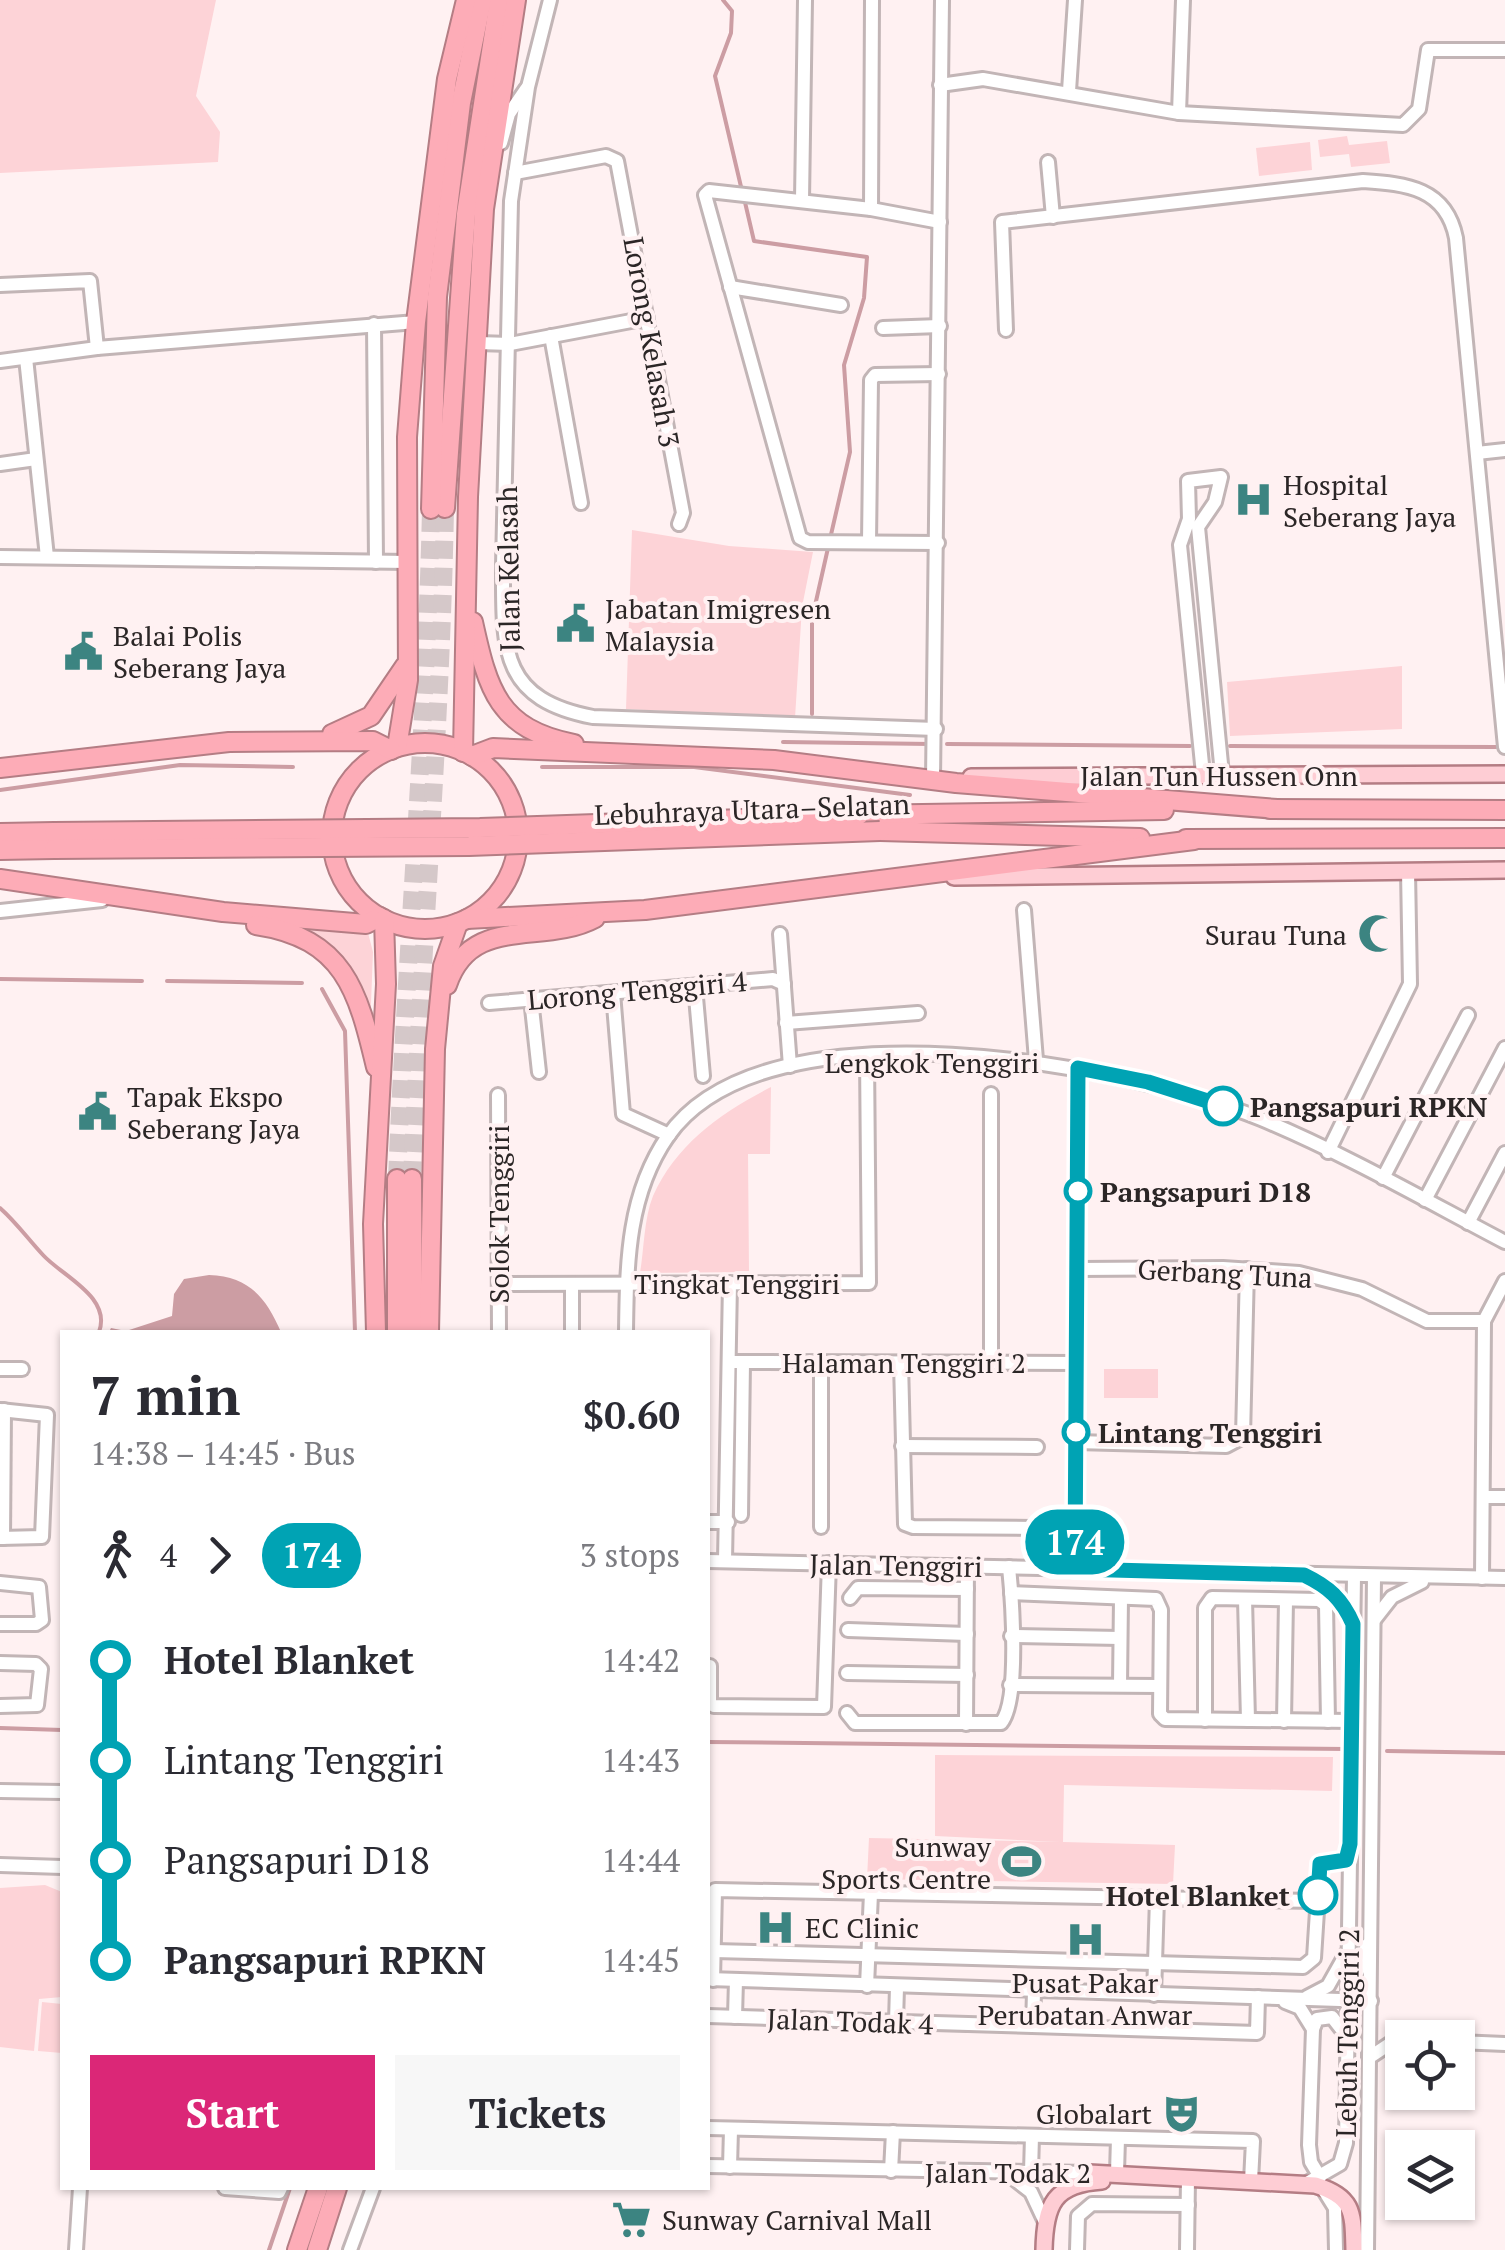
<!DOCTYPE html>
<meta charset="utf-8">
<style>
:root{--surface:#fff;--page:#f7f7f7;--text:#2b2b33;--muted:#7c7c81;--accent:#db2777}
body{margin:0;font-family:"PT Serif",serif;background:var(--page);color:var(--text);height:100vh;display:flex;flex-direction:column;font-size:38px;white-space:nowrap}
*{box-sizing:border-box;margin:0}
p{font-size:32px;color:var(--muted)}
.icon{flex:none;width:55px;height:55px;fill:none;stroke:currentColor;stroke-width:2;stroke-linecap:round;stroke-linejoin:round}
.map{position:relative;flex:1;overflow:hidden}
.side{position:absolute;left:60px;top:1330px;width:650px;height:860px;display:flex;flex-direction:column;background:var(--surface);border-radius:0px;box-shadow:0 2px 8px #0004}
.side>*{flex:none}
.badge{padding:0 20px;border-radius:32px;font-size:35px;line-height:65px}
.fabs{position:absolute;left:1385px;top:2020px;display:grid;gap:20px}
.fabs a{display:grid;place-items:center;width:90px;height:90px;border-radius:0px;background:var(--surface);box-shadow:0 2px 8px #0004;font-size:50px}
.map>.badge{position:absolute;translate:-50% -50%;box-shadow:0 0 0 5px #fff}
.legs{display:flex;align-items:center;gap:15px;height:110px;padding:0 30px;font-size:32px}
.legs p{margin-inline-start:auto}
.headline{display:flex;align-items:center;justify-content:space-between;height:170px;padding:0 30px}
h1{font-size:55px;font-weight:700;line-height:75px}
.button{display:flex;gap:20px;margin-top:auto;padding:20px 30px}
.button a{flex:1;height:115px;border-radius:0px;background:var(--accent);color:#fff;font-size:40px;font-weight:700;line-height:115px;text-align:center}
.button a+a{background:var(--page);color:var(--text)}
ul{padding:0 30px;list-style:none}
li{display:flex;align-items:center;gap:35px;height:100px;font-size:38px}
li i{display:grid;place-items:center;width:15px;height:100%;margin:0 12px;background:currentColor}
li i::after{content:'';width:25px;height:25px;margin:-12px;border:8px solid;border-radius:50%;background:var(--surface)}
li p{margin-inline-start:auto}
li:first-child i{background:linear-gradient(#0000 50%,currentColor 0)}
li:last-child i{background:linear-gradient(currentColor 50%,#0000 0)}
.map>svg:first-child{display:block}
.green{fill:#fdd3d7}
.water{fill:#cc9da3}
.lines{fill:none;stroke-linecap:round;stroke-linejoin:round}
.stream{stroke:#cc9da3;stroke-width:4}
.highway-tunnel{stroke:#d5c8c9;stroke-width:18;stroke-dasharray:18 9;stroke-linecap:butt}
.minor-casing{stroke:#c2b5b6;stroke-width:18}
.major-casing{stroke:#b47d84;stroke-width:20}
.highway-casing{stroke:#b47d84;stroke-width:22}
.minor{stroke:#fff;stroke-width:12}
.major{stroke:#fecdd4;stroke-width:15}
.highway{stroke:#fdacb7;stroke-width:18}
.highway-bridge-casing{stroke:#b47d84;stroke-width:22;stroke-linecap:butt}
.highway-bridge{stroke:#fdacb7;stroke-width:18}
.line-1-casing{stroke:#fff;stroke-width:22}
.line-1{stroke:#00a3b4;stroke-width:15}
.stop-1-dot{fill:#fff;stroke:#00a3b4;stroke-width:5}
.labels{text-anchor:middle;dominant-baseline:central;stroke-width:8;stroke-linejoin:round;paint-order:stroke}
.street-label{font-size:28px;fill:#2b2626;stroke:#fff1f2}
.poi-label{font-size:28px;fill:#2b2626;stroke:#fff1f2;text-anchor:start}
.stop-label{font-size:28px;font-weight:bold;fill:#2b2626;stroke:#fff1f2;text-anchor:start}
</style>
<div class="map">
<svg width="1505" height="2250" viewBox="0 0 1505 2250">
<rect width="100%" height="100%" fill="#fff1f2"/>
<!-- green -->
<g class="green">
<path d="M0,0H216L196,96L220,132L218,162L0,173Z"/>
<path d="M1347,136L1349,145L1387,141L1390,163L1351,167L1349,154L1320,157L1318,140Z"/>
<path d="M1310,142L1312,170L1259,176L1256,148Z"/>
<path d="M632,530L729,546L813,552L802,607L795,718L626,709Z"/>
<path d="M1402,666V729L1230,736L1227,682Z"/>
<path d="M273,920L367,929L373,952L370,1029L363,996Z"/>
<path d="M771,1087L770,1154H748L749,1272L640,1273C644,1250 644,1218 653,1196C676,1144 722,1112 771,1087Z"/>
<rect x="1104" y="1369" width="54" height="29"/>
<path d="M935,1755L1333,1757L1332,1791L1064,1785L1063,1842L1175,1845L1173,1884L867,1879L869,1838L1060,1842L935,1836Z"/>
<path d="M45,1885L62,1892V1997L39,1999L34,2051L0,2047V1888Z"/>
<path d="M42,2002L62,2004V2053L38,2051Z"/>
</g>
<!-- water -->
<path class="water" d="M209,1275C249,1276 266,1298 281,1332H109L111,1328L126,1331L172,1316L174,1294L184,1279Z"/>
<g class="lines">
<!-- stream -->
<g class="stream">
<path d="M723,0L732,11L731,33L715,76L742,191"/>
<path d="M744,198L754,241L867,257L864,298L844,365L850,452L830,539"/>
<path d="M812,714V619L828,548"/>
<path d="M783,742L931,744"/>
<path d="M947,744L1190,746"/>
<path d="M1230,746L1496,747"/>
<path d="M542,767H694L910,795"/>
<path d="M0,790L180,765L293,767"/>
<path d="M0,979L142,981"/>
<path d="M167,981L302,983"/>
<path d="M322,989L345,1031L355,1332"/>
<path d="M0,1208C16,1222 28,1239 43,1255C62,1276 112,1297 99,1332"/>
<path d="M0,1728L62,1730"/>
<path d="M708,1742L1346,1749"/>
<path d="M1387,1751L1505,1753"/>
<path d="M269,2250L290,2188"/>
</g>
<!-- highway-tunnel -->
<g class="highway-tunnel">
<path d="M397,1179C406,955 426,733 431,509"/>
<path d="M412,1179C421,955 441,732 445,508"/>
</g>
<defs>
<g id="minor">
<path d="M550,0L528,87L511,201L503,566C503,648 499,699 593,717L936,729"/>
<path d="M940,85L983,79L1179,113L1403,125L1419,109L1428,50H1505"/>
<path d="M1069,91L1075,0"/>
<path d="M1179,113L1183,0"/>
<path d="M501,143L509,114L526,89"/>
<path d="M1048,162L1053,217"/>
<path d="M515,173L606,156L617,161L683,513L679,524"/>
<path d="M802,200L805,0"/>
<path d="M871,209L872,0"/>
<path d="M0,285L90,281L97,348"/>
<path d="M730,287L841,305"/>
<path d="M374,324L376,562"/>
<path d="M883,328L940,326"/>
<path d="M1006,330L1002,222L1363,181C1407,184 1446,188 1456,238L1505,747"/>
<path d="M551,336L581,503"/>
<path d="M478,343L510,344L647,318"/>
<path d="M26,358L47,557"/>
<path d="M0,361L97,348L416,322"/>
<path d="M1477,453L1505,450"/>
<path d="M0,464L36,459"/>
<path d="M869,542L871,380L875,375L939,374"/>
<path d="M938,543L808,542L800,538L705,195L709,191L871,209L940,222"/>
<path d="M0,557L409,562"/>
<path d="M1203,774L1180,545L1189,519L1188,481L1221,477L1215,502L1198,527L1222,774"/>
<path d="M933,780L942,0"/>
<path d="M1024,910L1036,1060"/>
<path d="M0,911L102,900"/>
<path d="M780,934L790,1066"/>
<path d="M695,986L703,1076"/>
<path d="M613,993L623,1114L669,1135"/>
<path d="M531,999L539,1072"/>
<path d="M489,1003L773,979L784,984"/>
<path d="M786,1023L918,1013"/>
<path d="M498,1095L499,1332"/>
<path d="M1328,1152L1410,984L1408,871"/>
<path d="M1383,1178L1468,1015"/>
<path d="M1425,1200L1505,1048"/>
<path d="M1468,1223L1505,1153"/>
<path d="M1078,1269L1223,1268L1299,1273L1362,1289L1427,1321H1484"/>
<path d="M499,1284L869,1283L867,1056"/>
<path d="M572,1332V1284"/>
<path d="M626,1332C627,1264 627,1195 668,1136C766,996 1129,1065 1261,1119C1345,1154 1425,1200 1505,1242"/>
<path d="M730,1362L1077,1363"/>
<path d="M821,1362V1527"/>
<path d="M901,1362L905,1524L913,1527L1034,1528"/>
<path d="M991,1363V1094"/>
<path d="M0,1369H22"/>
<path d="M0,1410L47,1415L42,1537L0,1538"/>
<path d="M1076,1442L1226,1446L1243,1437L1247,1269"/>
<path d="M902,1446L1037,1447"/>
<path d="M1483,1497H1505"/>
<path d="M741,1515L743,1362"/>
<path d="M708,1522H728"/>
<path d="M3,1538L4,1410"/>
<path d="M708,1561L1505,1578"/>
<path d="M725,1561L730,1283"/>
<path d="M1075,1569L1078,1068"/>
<path d="M1308,1577L1337,1596L1352,1622"/>
<path d="M1482,1578L1484,1321L1505,1281"/>
<path d="M0,1583L39,1587L42,1620L36,1624H0"/>
<path d="M1011,1593L1156,1599L1161,1610L1160,1714L1165,1719L1352,1721"/>
<path d="M850,1598L858,1588L967,1589"/>
<path d="M1245,1599L1248,1720"/>
<path d="M1374,1620L1392,1597L1422,1582"/>
<path d="M848,1630L967,1634"/>
<path d="M1011,1636L1120,1638"/>
<path d="M0,1663L36,1664L41,1669L37,1705L0,1706"/>
<path d="M710,1666V1703L714,1706L824,1707L829,1563"/>
<path d="M847,1673L967,1675"/>
<path d="M1010,1685L1160,1686"/>
<path d="M1120,1685L1121,1598"/>
<path d="M847,1713L855,1723H1001C1020,1701 1012,1597 1009,1567"/>
<path d="M1205,1720V1608L1212,1598L1319,1600L1326,1605L1328,1721"/>
<path d="M1284,1721L1286,1600"/>
<path d="M966,1724L967,1566"/>
<path d="M0,1791L62,1792"/>
<path d="M0,1865L62,1867"/>
<path d="M714,1951L1303,1967L1314,1958L1320,1864L1346,1860L1350,1844"/>
<path d="M1348,1975L1358,1971L1367,1945"/>
<path d="M708,1979L1371,2001"/>
<path d="M713,1980L715,1890L1317,1901"/>
<path d="M867,1986L871,1893"/>
<path d="M1154,1995L1157,1898"/>
<path d="M1307,1997L1328,1986L1346,1954"/>
<path d="M1285,2002L1300,2008L1313,2029L1309,2145L1311,2162L1320,2177"/>
<path d="M708,2016L1257,2033L1258,1997"/>
<path d="M735,2017L736,1980"/>
<path d="M896,2022L897,1987"/>
<path d="M1033,2026L1034,1992"/>
<path d="M1313,2029L1317,2019L1332,2017L1346,2035"/>
<path d="M1458,2042L1505,2044"/>
<path d="M1370,2057L1394,2041H1402"/>
<path d="M708,2128L1253,2141L1251,2181"/>
<path d="M708,2166L1089,2173"/>
<path d="M730,2167L731,2129"/>
<path d="M891,2171L893,2132"/>
<path d="M1031,2172L1032,2136"/>
<path d="M1117,2173L1118,2138"/>
<path d="M1008,2174L1031,2192L1045,2222"/>
<path d="M1307,2183L1340,2164L1346,2143L1354,1576"/>
<path d="M225,2188L279,2192L281,2188"/>
<path d="M1325,2192L1335,2208L1336,2250"/>
<path d="M76,2250L80,2188"/>
<path d="M350,2250L373,2188"/>
<path d="M1077,2250L1078,2216L1092,2204L1188,2205"/>
<path d="M1187,2250L1188,2179"/>
<path d="M1367,2250L1374,1577"/>
</g>
<g id="major">
<path d="M971,777L1505,774"/>
<path d="M954,877L1505,870"/>
<path d="M1089,2173L1315,2185C1354,2197 1353,2212 1354,2250"/>
<path d="M1044,2250C1045,2204 1054,2184 1102,2181"/>
</g>
<g id="highway">
<path d="M445,508L466,214L499,0"/>
<path d="M431,509L437,297L461,103L482,0"/>
<path d="M473,622C488,690 498,729 574,744"/>
<path d="M332,734L371,716L405,666"/>
<circle cx="425" cy="836" r="93"/>
<path d="M397,747L408,680L407,437L416,322L447,79L466,0"/>
<path d="M463,752L468,497L484,209L516,0"/>
<path d="M472,756L493,748L774,760L956,783L1277,809"/>
<path d="M0,768L229,742L373,741L391,750"/>
<path d="M1270,809L1505,810"/>
<path d="M859,815L1164,810"/>
<path d="M880,831L1140,838"/>
<path d="M0,833L54,832"/>
<path d="M1186,839L1505,838"/>
<path d="M0,850L54,849"/>
<path d="M0,879L223,912L366,924L380,917"/>
<path d="M467,919L645,910L1194,840"/>
<path d="M256,925C344,938 358,991 376,1067"/>
<path d="M447,985C471,913 543,946 595,918"/>
<path d="M412,1179L413,1332"/>
<path d="M376,1332L373,1224L386,984L384,919"/>
<path d="M397,1332V1179"/>
<path d="M429,1332L435,1049L443,966L458,923"/>
<path d="M297,2250L318,2188"/>
<path d="M317,2250L337,2188"/>
</g>
</defs>
<!-- minor casing -->
<use href="#minor" class="minor-casing"/>
<!-- major casing -->
<use href="#major" class="major-casing"/>
<!-- highway casing -->
<use href="#highway" class="highway-casing"/>
<!-- minor -->
<use href="#minor" class="minor"/>
<!-- major -->
<use href="#major" class="major"/>
<!-- highway -->
<use href="#highway" class="highway"/>
<defs>
<g id="highway-bridge">
<path d="M54,832L480,828L859,815"/>
<path d="M54,849L469,846L880,831"/>
</g>
</defs>
<!-- highway-bridge casing -->
<use href="#highway-bridge" class="highway-bridge-casing"/>
<!-- highway-bridge -->
<use href="#highway-bridge" class="highway-bridge"/>
</g>
<g class="lines">
<defs>
<path id="line-1" d="M1223,1106L1148,1082L1078,1068L1075,1569L1304,1575C1329,1587 1342,1599 1353,1624L1350,1844L1346,1860L1320,1864L1318,1895"/>
</defs>
<!-- line-1 casing -->
<use href="#line-1" class="line-1-casing"/>
<!-- line-1 -->
<use href="#line-1" class="line-1"/>
</g>
<!-- icons -->
<defs>
<symbol id="hospital-bare" viewBox="-9 -9 18 18"><path d="M-5-5h3v3.5h4V-5h3V5h-3V1.5h-4V5h-3Z" fill="#3c8481" stroke="#fff1f2" stroke-width="2.5" paint-order="stroke"/></symbol>
<symbol id="civic-bare" viewBox="-9 -9 18 18"><path d="M-.6-6.5H3V-4.5H.6V-3L4-1V1h2V6H-6V1h2V-1L-.6-3ZM-1.2 2.5V6h2.4V2.5Z" fill="#3c8481" stroke="#fff1f2" stroke-width="2.5" paint-order="stroke"/></symbol>
<symbol id="mosque-bare" viewBox="-9 -9 18 18"><path d="M3.5-4.9A6 6 0 1 0 3.5 4.9A5 5 0 1 1 3.5-4.9Z" fill="#3c8481" stroke="#fff1f2" stroke-width="2.5" paint-order="stroke"/></symbol>
<symbol id="stadium-bare" viewBox="-9 -9 18 18"><path d="M0-5a6.5 5 0 1 0 0 10a6.5 5 0 1 0 0-10ZM-3.5-1.8h7v3.6h-7Z" fill="#3c8481" stroke="#fff1f2" stroke-width="2.5" paint-order="stroke"/></symbol>
<symbol id="theatre-bare" viewBox="-9 -9 18 18"><path d="M-5-5.5Q0-4 5-5.5V0Q5 5 0 6Q-5 5-5 0ZM-3.3-2.5H-1v1.5H-3.3ZM1-2.5H3.3v1.5H1ZM-2.8 1Q0 5.5 2.8 1Z" fill="#3c8481" stroke="#fff1f2" stroke-width="2.5" paint-order="stroke"/></symbol>
<symbol id="supermarket-bare" viewBox="-9 -9 18 18"><path d="M-6-5.5h2.5l.6 2H6L4.5 2H-2.5L-4.4-4H-6ZM-1.5 3.2a1.3 1.3 0 1 0 .1 0ZM3 3.2a1.3 1.3 0 1 0 .1 0Z" fill="#3c8481" stroke="#fff1f2" stroke-width="2.5" paint-order="stroke"/></symbol>
</defs>
<g fill-rule="evenodd">
<use href="#hospital-bare" x="1226" y="472" width="55" height="55"/>
<use href="#civic-bare" x="548" y="596" width="55" height="55"/>
<use href="#civic-bare" x="56" y="624" width="55" height="55"/>
<use href="#mosque-bare" x="1350" y="906" width="55" height="55"/>
<use href="#civic-bare" x="70" y="1084" width="55" height="55"/>
<use href="#stadium-bare" x="994" y="1834" width="55" height="55"/>
<use href="#hospital-bare" x="748" y="1900" width="55" height="55"/>
<use href="#hospital-bare" x="1058" y="1912" width="55" height="55"/>
<use href="#theatre-bare" x="1154" y="2086" width="55" height="55"/>
<use href="#supermarket-bare" x="604" y="2192" width="55" height="55"/>
</g>
<!-- markers -->
<g class="stop-1-dot">
<circle cx="1223" cy="1106" r="18"/>
<circle cx="1078" cy="1191" r="12"/>
<circle cx="1076" cy="1432" r="12"/>
<circle cx="1318" cy="1895" r="18"/>
</g>
<g class="labels">
<!-- street labels -->
<g class="street-label">
<text transform="translate(652 342) rotate(80)">Lorong Kelasah 3</text>
<text transform="translate(508 569) rotate(-91)">Jalan Kelasah</text>
<text x="1219" y="775">Jalan Tun Hussen Onn</text>
<text transform="translate(752 809) rotate(-2)">Lebuhraya Utara–Selatan</text>
<text transform="translate(637 990) rotate(-5)">Lorong Tenggiri 4</text>
<text x="932" y="1062">Lengkok Tenggiri</text>
<text transform="translate(498 1214) rotate(-90)">Solok Tenggiri</text>
<text transform="translate(1225 1273) rotate(3)">Gerbang Tuna</text>
<text x="737" y="1283">Tingkat Tenggiri</text>
<text x="904" y="1362">Halaman Tenggiri 2</text>
<text transform="translate(896 1565) rotate(1)">Jalan Tenggiri</text>
<text transform="translate(850 2021) rotate(2)">Jalan Todak 4</text>
<text transform="translate(1347 2033) rotate(-89)">Lebuh Tenggiri 2</text>
<text x="1008" y="2172">Jalan Todak 2</text>
</g>
<!-- poi labels -->
<g class="poi-label">
<text x="1283" y="484">Hospital<tspan x="1283" dy="32">Seberang Jaya</tspan></text>
<text x="605" y="608">Jabatan Imigresen<tspan x="605" dy="32">Malaysia</tspan></text>
<text x="113" y="635">Balai Polis<tspan x="113" dy="32">Seberang Jaya</tspan></text>
<text x="1347" y="934" text-anchor="end">Surau Tuna</text>
<text x="127" y="1096">Tapak Ekspo<tspan x="127" dy="32">Seberang Jaya</tspan></text>
<text x="991" y="1846" text-anchor="end">Sunway<tspan x="991" dy="32">Sports Centre</tspan></text>
<text x="805" y="1927">EC Clinic</text>
<text x="1085" y="1982" text-anchor="middle">Pusat Pakar<tspan x="1085" dy="32">Perubatan Anwar</tspan></text>
<text x="1152" y="2113" text-anchor="end">Globalart</text>
<text x="662" y="2219">Sunway Carnival Mall</text>
</g>
<!-- stop labels -->
<g class="stop-label">
<text x="1250" y="1106">Pangsapuri RPKN</text>
<text x="1100" y="1191">Pangsapuri D18</text>
<text x="1098" y="1432">Lintang Tenggiri</text>
<text x="1290" y="1895" text-anchor="end">Hotel Blanket</text>
</g>
</g>
</svg>
<div class="fabs">
<a><svg class="icon" aria-label="locate" viewBox="0 0 24 24"><circle cx="12" cy="12" r="6"/><path d="M12 2v4M12 18v4M2 12h4M18 12h4"/></svg></a>
<a><svg class="icon" aria-label="layers" viewBox="0 0 24 24"><path d="M12 4l9 5-9 5-9-5zM3 14l9 5 9-5"/></svg></a>
</div>
<b class="badge" style="left:1075px;top:1542px;background:#00a3b4;color:#fff">174</b>
<section class="side">
<div class="headline"><div><h1>7 min</h1><p>14:38 – 14:45 · Bus</p></div><b>$0.60</b></div>
<div class="legs"><svg class="icon" aria-label="walk" viewBox="0 0 24 24"><circle cx="13" cy="4" r="2"/><path d="M13 8l-2 6 4 7M11 14l-3 7M7 12l3-4h3l4 4"/></svg>4<svg class="icon" aria-label="forward" viewBox="0 0 24 24"><path d="M9 5l7 7-7 7"/></svg><b class="badge" style="background:#00a3b4;color:#fff">174</b><p>3 stops</p></div>
<ul>
<li><i style="color:#00a3b4"></i><b>Hotel Blanket</b><p>14:42</p></li>
<li><i style="color:#00a3b4"></i><span>Lintang Tenggiri</span><p>14:43</p></li>
<li><i style="color:#00a3b4"></i><span>Pangsapuri D18</span><p>14:44</p></li>
<li><i style="color:#00a3b4"></i><b>Pangsapuri RPKN</b><p>14:45</p></li>
</ul>
<div class="button"><a>Start</a><a>Tickets</a></div>
</section>
</div>
